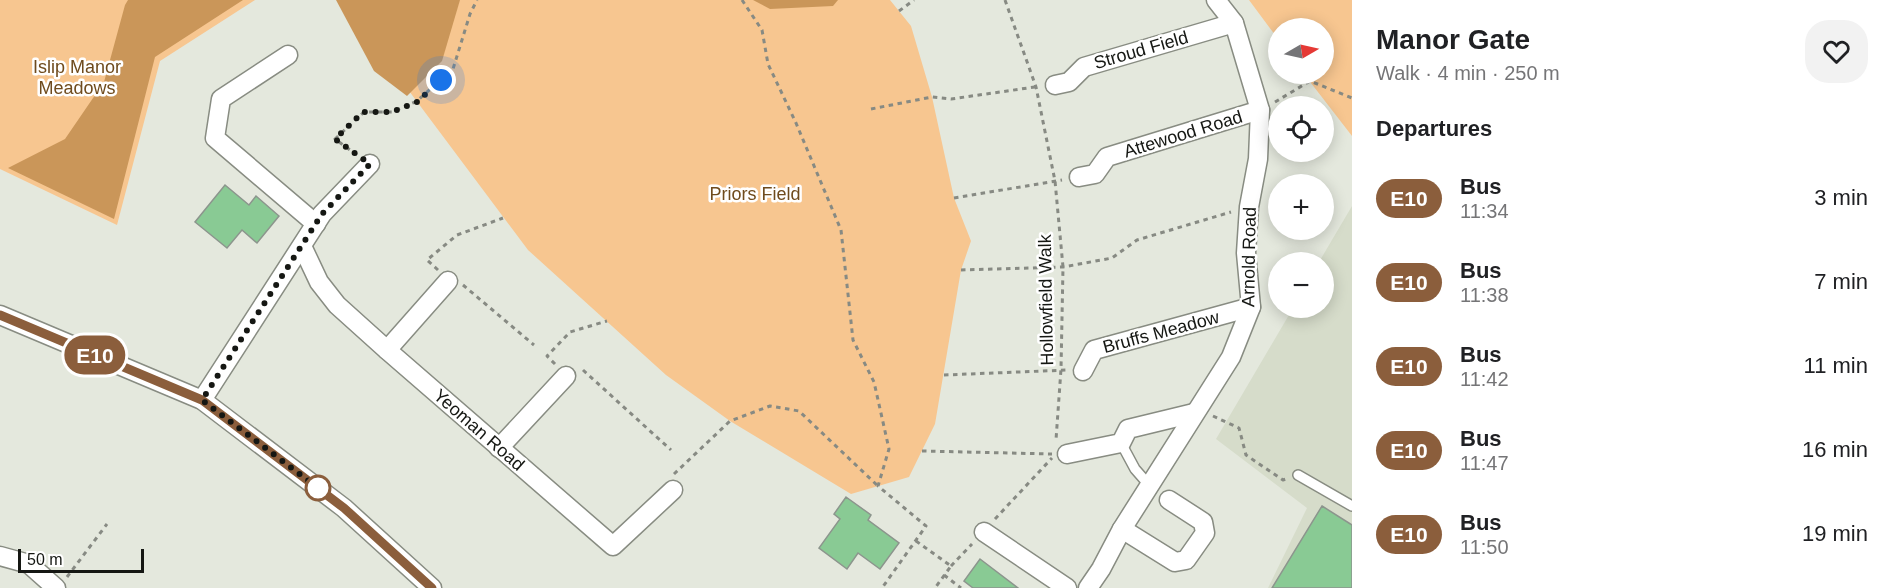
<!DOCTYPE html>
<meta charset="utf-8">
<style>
:root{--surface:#fff;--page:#f2f2f2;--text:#202124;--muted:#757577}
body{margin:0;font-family:Arial,sans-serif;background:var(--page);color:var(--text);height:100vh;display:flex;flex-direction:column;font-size:22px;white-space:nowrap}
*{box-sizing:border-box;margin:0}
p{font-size:20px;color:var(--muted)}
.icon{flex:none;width:33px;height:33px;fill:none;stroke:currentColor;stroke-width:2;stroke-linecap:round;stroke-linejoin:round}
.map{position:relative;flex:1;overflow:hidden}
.panel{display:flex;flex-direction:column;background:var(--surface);width:540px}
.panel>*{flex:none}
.badge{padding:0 12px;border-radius:20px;font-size:21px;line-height:39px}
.needle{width:39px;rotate:81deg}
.controls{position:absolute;left:1268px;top:18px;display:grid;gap:12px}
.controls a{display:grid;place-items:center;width:66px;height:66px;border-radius:50%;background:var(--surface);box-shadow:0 3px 15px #0003;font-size:30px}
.scale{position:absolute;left:18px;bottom:15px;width:126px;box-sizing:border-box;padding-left:6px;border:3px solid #151713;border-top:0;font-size:16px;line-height:21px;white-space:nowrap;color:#151713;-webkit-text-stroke:4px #fff;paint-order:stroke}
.you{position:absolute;width:30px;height:30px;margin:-15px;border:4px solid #fff;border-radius:50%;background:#1a73e8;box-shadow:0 0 0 9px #1a73e833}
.map>.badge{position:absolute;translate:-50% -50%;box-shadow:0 0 0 3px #fff}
h2{padding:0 24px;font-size:22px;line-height:54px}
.round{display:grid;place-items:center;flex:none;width:63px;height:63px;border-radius:24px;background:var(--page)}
.summary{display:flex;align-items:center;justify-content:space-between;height:102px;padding:0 24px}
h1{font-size:28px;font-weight:800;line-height:45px}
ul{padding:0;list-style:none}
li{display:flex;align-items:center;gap:18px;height:84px;padding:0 24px}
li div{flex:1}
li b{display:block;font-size:22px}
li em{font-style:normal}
li .badge{min-width:66px;font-weight:700;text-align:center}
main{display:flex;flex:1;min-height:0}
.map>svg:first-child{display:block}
.built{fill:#d6dcca}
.green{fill:#f7c690}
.forest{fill:#ca9659}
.building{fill:#89ca94;stroke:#8c958d;stroke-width:1.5}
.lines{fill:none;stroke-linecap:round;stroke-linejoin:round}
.service-casing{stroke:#888c82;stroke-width:12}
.minor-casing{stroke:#888c82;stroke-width:21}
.path{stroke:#878a83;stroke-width:3;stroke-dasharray:4.5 4.5;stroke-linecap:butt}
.service{stroke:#fff;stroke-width:9}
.minor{stroke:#fff;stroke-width:18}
.line-casing{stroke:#fff;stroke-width:14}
.line{stroke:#8b5e3c;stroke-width:9}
.walk{stroke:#151713;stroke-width:6;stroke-dasharray:0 10.8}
.stop-dot{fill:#fff;stroke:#8b5e3c;stroke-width:3}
.labels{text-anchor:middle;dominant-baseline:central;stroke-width:5;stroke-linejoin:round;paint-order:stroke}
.street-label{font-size:18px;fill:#151713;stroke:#fff}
.park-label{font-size:18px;fill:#6f4b1d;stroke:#fff}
</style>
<main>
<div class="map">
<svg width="1352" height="588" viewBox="0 0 1352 588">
<rect width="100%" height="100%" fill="#e4e8dd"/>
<!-- built -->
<path class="built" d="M1352,206V588H1268L1307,508L1216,439L1293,308H1323V262H1319Z"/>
<!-- green -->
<g class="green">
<path d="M0,0H255L160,61L117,225L0,169Z"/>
<path d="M341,0H890L911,26L932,97L954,198L971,241L961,270L935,424L909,477L851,494L730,421L666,375L528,250Z"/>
<path d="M1249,0H1352V136L1304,74H1323V28H1278V39Z"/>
</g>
<!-- forest -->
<g class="forest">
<path d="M128,0H243L155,57L114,219L8,168L65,139L104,82L125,5Z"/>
<path d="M336,0H460L442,61L407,96L374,71Z"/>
<path d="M753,0H838L833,6L770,9Z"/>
</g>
<!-- building -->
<g class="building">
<path d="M225,185L249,205L256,196L279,216L257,243L242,230L227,248L195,222Z"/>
<path d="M846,497L871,515L868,520L899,543L880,569L858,553L847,569L819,548L840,519L834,514Z"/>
<path d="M1322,506L1352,525V588H1272Z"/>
<path d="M980,559L1018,588H973L964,581Z"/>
</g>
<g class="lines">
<defs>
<g id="service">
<path d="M1121,443L1135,469L1149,485"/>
<path d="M1298,475L1352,506"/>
</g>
<g id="minor">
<path d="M288,55L221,99L215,138L316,224"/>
<path d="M1055,85L1069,82L1084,67L1234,23"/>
<path d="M1079,177L1095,174L1107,157L1260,110"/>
<path d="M302,246L319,282L337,305L387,350L613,546L673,490"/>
<path d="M0,315L202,400L344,508L432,588"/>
<path d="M387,350L448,281"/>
<path d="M1083,371L1094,350L1251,307"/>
<path d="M202,400L322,214L370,164"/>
<path d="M499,448L566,376"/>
<path d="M1067,454L1121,443L1128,429L1194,413"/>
<path d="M1122,529L1175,562L1186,560L1205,533L1203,522L1169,500"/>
<path d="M984,532L1067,588"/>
<path d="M0,556L29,564L56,588"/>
<path d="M1088,588L1101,569L1122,529L1231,357L1251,307L1246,253L1249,207L1258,159L1260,110L1234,23L1216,0"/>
</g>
</defs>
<!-- service casing -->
<use href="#service" class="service-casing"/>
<!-- minor casing -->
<use href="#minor" class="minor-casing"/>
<!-- path -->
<g class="path">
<path d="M742,0L762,30L768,64L796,123L841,230L853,340L874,382L889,449L878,486L926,526L882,588"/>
<path d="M1005,0L1036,87L1055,181L1063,267L1061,369L1056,440"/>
<path d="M899,11L914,0"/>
<path d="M1275,102L1310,81L1352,98"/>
<path d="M871,109L932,97L951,99L1035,87"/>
<path d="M357,155L335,139L364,112H392L417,101L453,69L470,14L477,0"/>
<path d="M954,198L1062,180"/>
<path d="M438,270L427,260L457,235L503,218"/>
<path d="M961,270L1063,267L1112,258L1137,240L1231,212"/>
<path d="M463,285L534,345"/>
<path d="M555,364L547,356L570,332L607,321"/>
<path d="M583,370L671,450"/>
<path d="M944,375L1068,370"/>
<path d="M1213,416L1239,428L1246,455L1283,480L1286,479"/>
<path d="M922,451L1052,454"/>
<path d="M674,474L730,421L770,406L799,411L878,486"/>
<path d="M995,519L1052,458"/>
<path d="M916,541L951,566L935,588"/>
<path d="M951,566L972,544"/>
<path d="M944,575L961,588"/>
<path d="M67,577L107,524"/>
</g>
<!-- service -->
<use href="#service" class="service"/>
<!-- minor -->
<use href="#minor" class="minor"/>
</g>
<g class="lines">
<defs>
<path id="line" d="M0,315L202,400L344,508L432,588"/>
</defs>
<!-- line casing -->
<use href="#line" class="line-casing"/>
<!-- line -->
<use href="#line" class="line"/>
<!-- walk -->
<path class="walk" d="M318,488L326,494L202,400L322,214L370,164L335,139L363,112H392L417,102L441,80"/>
</g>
<!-- markers -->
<circle class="stop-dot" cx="318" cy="488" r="12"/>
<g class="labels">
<!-- street labels -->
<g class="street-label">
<text transform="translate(1141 50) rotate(-16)">Stroud Field</text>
<text transform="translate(1183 134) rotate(-17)">Attewood Road</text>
<text transform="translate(1249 257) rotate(-89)">Arnold Road</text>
<text transform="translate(1046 300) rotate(-91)">Hollowfield Walk</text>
<text transform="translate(1161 332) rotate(-15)">Bruffs Meadow</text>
<text transform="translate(479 430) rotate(41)">Yeoman Road</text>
</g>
<!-- park labels -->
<g class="park-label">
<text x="77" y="67">Islip Manor<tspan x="77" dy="21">Meadows</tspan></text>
<text x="755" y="194">Priors Field</text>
</g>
</g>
</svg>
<div class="controls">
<a><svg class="needle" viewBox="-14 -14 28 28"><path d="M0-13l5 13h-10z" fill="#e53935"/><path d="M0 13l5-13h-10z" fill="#757577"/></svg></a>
<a><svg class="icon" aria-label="locate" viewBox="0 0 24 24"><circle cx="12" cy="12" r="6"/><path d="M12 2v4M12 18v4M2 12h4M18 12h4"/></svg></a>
<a>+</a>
<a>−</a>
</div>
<div class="scale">50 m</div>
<div class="you" style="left:441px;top:80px"></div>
<b class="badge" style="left:95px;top:355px;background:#8b5e3c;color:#fff">E10</b>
</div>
<section class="panel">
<div class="summary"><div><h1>Manor Gate</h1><p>Walk · 4 min · 250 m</p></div><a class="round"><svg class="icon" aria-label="heart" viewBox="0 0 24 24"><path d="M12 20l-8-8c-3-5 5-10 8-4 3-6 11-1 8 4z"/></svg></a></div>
<h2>Departures</h2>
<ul>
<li><span class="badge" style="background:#8b5e3c;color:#fff">E10</span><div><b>Bus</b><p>11:34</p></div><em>3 min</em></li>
<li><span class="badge" style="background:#8b5e3c;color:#fff">E10</span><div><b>Bus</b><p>11:38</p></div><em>7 min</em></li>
<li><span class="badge" style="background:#8b5e3c;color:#fff">E10</span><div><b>Bus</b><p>11:42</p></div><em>11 min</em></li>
<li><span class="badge" style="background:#8b5e3c;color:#fff">E10</span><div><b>Bus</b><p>11:47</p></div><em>16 min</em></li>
<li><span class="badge" style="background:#8b5e3c;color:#fff">E10</span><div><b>Bus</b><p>11:50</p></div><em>19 min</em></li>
</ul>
</section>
</main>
